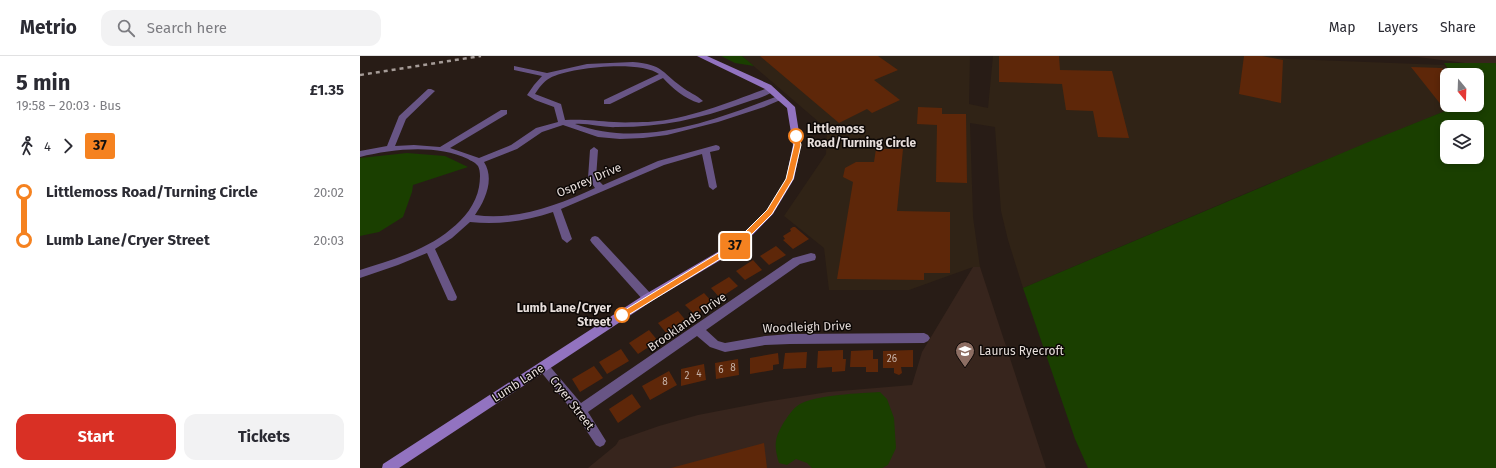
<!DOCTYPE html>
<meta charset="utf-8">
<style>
:root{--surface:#fff;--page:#f2f2f3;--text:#2b2b33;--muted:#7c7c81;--line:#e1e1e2;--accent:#d93025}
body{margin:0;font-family:"Fira Sans",sans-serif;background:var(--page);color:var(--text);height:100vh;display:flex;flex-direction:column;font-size:15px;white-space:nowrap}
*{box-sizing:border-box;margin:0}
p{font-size:13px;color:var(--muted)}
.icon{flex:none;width:22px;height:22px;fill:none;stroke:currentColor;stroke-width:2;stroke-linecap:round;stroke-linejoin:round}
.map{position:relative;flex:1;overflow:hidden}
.drawer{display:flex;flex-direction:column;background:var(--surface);width:360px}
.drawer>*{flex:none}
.badge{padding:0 8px;border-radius:3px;font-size:14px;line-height:26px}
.needle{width:26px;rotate:161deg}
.buttons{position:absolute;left:1080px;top:12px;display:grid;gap:8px}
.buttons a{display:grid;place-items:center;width:44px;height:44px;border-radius:8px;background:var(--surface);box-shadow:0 2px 6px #0003;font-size:20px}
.map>.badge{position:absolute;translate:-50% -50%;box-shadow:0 0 0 2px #fff}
.legs{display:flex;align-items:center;gap:6px;height:44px;padding:0 16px;font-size:13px}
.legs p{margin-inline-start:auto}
.overview{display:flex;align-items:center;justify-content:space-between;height:68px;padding:0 16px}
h1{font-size:22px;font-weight:700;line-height:30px}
.primary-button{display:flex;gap:8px;margin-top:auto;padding:8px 16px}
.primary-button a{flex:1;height:46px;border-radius:12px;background:var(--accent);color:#fff;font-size:16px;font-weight:700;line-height:46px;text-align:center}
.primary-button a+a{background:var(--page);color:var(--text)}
ul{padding:0 16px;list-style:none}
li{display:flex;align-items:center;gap:14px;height:48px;font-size:15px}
li i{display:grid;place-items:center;width:6px;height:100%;margin:0 5px;background:currentColor}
li i::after{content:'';width:10px;height:10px;margin:-5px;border:3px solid;border-radius:50%;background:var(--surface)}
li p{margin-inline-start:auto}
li:first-child i{background:linear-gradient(#0000 50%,currentColor 0)}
li:last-child i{background:linear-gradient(currentColor 50%,#0000 0)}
header{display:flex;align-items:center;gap:24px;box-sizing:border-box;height:56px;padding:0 20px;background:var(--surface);border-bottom:1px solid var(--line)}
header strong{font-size:19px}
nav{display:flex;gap:22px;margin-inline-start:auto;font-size:14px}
.search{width:280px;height:36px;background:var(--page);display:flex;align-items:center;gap:10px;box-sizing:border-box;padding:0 14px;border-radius:12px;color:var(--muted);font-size:15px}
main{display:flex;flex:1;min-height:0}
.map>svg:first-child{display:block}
.built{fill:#37251d}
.industrial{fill:#302316}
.green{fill:#1a3f00;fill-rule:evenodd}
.building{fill:#5e2709}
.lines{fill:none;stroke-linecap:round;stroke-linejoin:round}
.street{fill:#685585;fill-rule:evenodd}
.secondary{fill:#9273c0;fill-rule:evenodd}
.rail{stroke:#a59b97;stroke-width:2.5;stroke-dasharray:4 4;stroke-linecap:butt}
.line-1{fill:#f58220;stroke:#fff}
.stop-1-dot{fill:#fff;stroke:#f58220;stroke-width:2}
.labels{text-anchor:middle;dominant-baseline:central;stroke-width:3;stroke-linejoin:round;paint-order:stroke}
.number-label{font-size:10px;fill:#c5b0a6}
.stop-label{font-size:12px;font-weight:bold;fill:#e7dedb;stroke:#0d0806;text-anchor:start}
.street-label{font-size:12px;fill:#e7dedb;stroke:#0d0806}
.poi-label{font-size:12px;fill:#e7dedb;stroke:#0d0806;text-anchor:start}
</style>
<header>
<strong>Metrio</strong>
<div class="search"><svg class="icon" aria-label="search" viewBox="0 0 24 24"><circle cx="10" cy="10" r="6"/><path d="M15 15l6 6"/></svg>Search here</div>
<nav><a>Map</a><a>Layers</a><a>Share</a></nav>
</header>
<main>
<section class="drawer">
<div class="overview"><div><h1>5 min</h1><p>19:58 – 20:03 · Bus</p></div><b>£1.35</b></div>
<div class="legs"><svg class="icon" aria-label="walk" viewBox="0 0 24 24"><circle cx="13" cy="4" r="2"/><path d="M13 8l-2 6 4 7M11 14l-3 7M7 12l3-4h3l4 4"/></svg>4<svg class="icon" aria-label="forward" viewBox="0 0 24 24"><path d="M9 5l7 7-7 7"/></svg><b class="badge" style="background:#f58220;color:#111">37</b></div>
<ul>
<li><i style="color:#f58220"></i><b>Littlemoss Road/Turning Circle</b><p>20:02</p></li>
<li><i style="color:#f58220"></i><b>Lumb Lane/Cryer Street</b><p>20:03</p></li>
</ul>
<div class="primary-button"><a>Start</a><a>Tickets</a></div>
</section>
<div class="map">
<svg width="1136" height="412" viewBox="0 0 1136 412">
<rect width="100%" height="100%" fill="#281c16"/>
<!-- built -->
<g class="built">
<path d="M1016,0H1136V7L1113,8L1058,1Z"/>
<path d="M613,211H620L686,412H228L256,389L259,384L299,370L338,359L405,346L468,336L552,329L562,296Z"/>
</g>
<!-- industrial -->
<path class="industrial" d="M382,0H610L609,48L628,52L633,0H909L929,3L1084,9L1092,19H1087V49H1100L908,128L663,232L648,184L641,155L635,71L610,67L613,161L620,211H613L549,234H469L464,192L424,160L466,98L467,73Z"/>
<!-- green -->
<g class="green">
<path d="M361,0H382L394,10L375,7Z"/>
<path d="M1084,7H1136V412H728L715,383L663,232L1013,84L1100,49H1117V19H1092ZM1087,71H1117V101H1087Z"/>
<path d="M47,97L85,100L108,111L53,129L52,136L43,161L19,176L0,180V102Z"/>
<path d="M520,336L527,343L534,362L536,392L528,409L522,412H452L447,407L436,403L427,409L419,407C414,389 414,383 424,366C429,359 433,352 440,348C455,339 502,337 520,336Z"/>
</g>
<!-- building -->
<g class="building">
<path d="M400,0H518L538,14L514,24L540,44L512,57L507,53L479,67Z"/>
<path d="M639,0H699L700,14L752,15L769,82L738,81L733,55L706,54L702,28L639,26Z"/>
<path d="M884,0H902L923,4L921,47L879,38Z"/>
<path d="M1051,11L1082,12L1089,19H1087V49H1099L1086,55Z"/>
<path d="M558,51L582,52V58H606L607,127L576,126L577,69L557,68Z"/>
<path d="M516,93H543L537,155L590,156V217H564V224L477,223L493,126L483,121L485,112L496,106H514Z"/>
<path d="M433,171H435L449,183L433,193L423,184L425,183L423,180L431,175L430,173Z"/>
<path d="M416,190L426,199L409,209L400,200Z"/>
<path d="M393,204L402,214L385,224L376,215Z"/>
<path d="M369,221L378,230L360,242L351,232Z"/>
<path d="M344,237L353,247L335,259L325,249Z"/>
<path d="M318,255L327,266L307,278L298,267Z"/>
<path d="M289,274L298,285L278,298L269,287Z"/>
<path d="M261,293L269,305L247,318L239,306Z"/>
<path d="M483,294V303H486L485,315L472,316V311L457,312L458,295Z"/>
<path d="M513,294V303H518V316H506V311H490L491,295Z"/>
<path d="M553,294V311H541L542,317L539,319L534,317V312H523V295Z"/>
<path d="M447,296L446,312L423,313L425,297Z"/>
<path d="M418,297L419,308L413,309V314L390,318V302Z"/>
<path d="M378,303L379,319L356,323L355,307Z"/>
<path d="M344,308L346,324L321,330V313Z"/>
<path d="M234,310L243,322L220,336L212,323Z"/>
<path d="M309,315L317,329L290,344L282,330Z"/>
<path d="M272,338L281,351L258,367L249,353Z"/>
<path d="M404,387L407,412H311Z"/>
</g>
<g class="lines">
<!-- street -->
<g class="street">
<path d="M273,6C304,9 300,15 322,31C328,36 337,39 343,45L339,47C325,43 312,32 303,22L250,48H244V44L299,18C281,4 209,11 190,22C183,26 179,32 175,38L201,48L205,64C224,63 236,65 254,66C265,67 277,66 288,66C330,63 369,46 408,32H414L415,34C407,41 391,44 381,48C339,63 302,71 257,71C243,72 229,67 215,68C282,93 355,64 418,40H421L425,42L404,51L358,66L307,79L283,82L260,83L238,81L203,69L182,76L157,93L124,106C135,123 125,145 115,159C157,165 198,149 235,132L228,122L230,94L234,91L238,94L236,122L243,129L298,105L356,89L359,90L360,92L359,94L350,96L357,131L353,134L349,131L342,98L304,109L201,153L212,183L207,187L202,183L193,156C166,165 139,169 110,166L92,182L75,193L97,241L96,244L92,245L88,244L67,197L38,209L0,222V214C31,204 65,195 91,173C104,163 116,148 119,131C120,124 121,116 118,110C115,106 111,105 108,103C76,88 33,93 0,101V95L27,90L39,60L68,33H71L75,35L46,63L35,90L54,89L80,91L141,54H147V58L90,92L119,102L151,89L176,72L198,66L194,51L175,44L167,39L174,29L182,20L154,14V10L187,17L227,8Z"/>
<path d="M235,180L238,181L292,239L293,242L292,245L288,246L284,245L232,187L230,184L232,181Z"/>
<path d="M451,197L455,198L456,201L455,204L440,208L346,274L358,285L365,287L405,280L430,278L564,277L568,279L570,282L568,285L564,287L430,288L405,289L365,296L350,291L337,280L228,356L246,385L244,389L240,391L236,389L216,359L177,311L179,307L183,306L187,307L221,347L433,202Z"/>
</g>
<!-- secondary -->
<path class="secondary" d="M337,0H347L411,29L435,51L441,89L434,123L413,158L379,193L292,245L39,412H22L23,408L284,239L373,187L407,154L426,123L433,89L427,52L405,33Z"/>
<!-- rail -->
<path class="rail" d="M0,19L121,0"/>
</g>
<!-- line-1 -->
<path class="line-1" d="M434,79L439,80L441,89L433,123L412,158L378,192L265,261H260L258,259L260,257L373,188L407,154L426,123L434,89Z"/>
<!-- icons -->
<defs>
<symbol id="school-pin" viewBox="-11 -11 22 30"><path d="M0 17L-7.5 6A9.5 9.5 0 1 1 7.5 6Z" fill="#8d6e63" stroke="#0d0806"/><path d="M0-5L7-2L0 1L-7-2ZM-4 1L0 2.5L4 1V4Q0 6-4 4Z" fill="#fff"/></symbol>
</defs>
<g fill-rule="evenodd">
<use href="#school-pin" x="594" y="284" width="22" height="30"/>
</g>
<!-- markers -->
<g class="stop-1-dot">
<circle cx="436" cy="80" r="7"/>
<circle cx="262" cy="259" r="7"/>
</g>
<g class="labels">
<!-- number labels -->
<g class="number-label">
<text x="532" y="303">26</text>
<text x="373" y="312">8</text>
<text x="361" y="314">6</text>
<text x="339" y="318">4</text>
<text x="327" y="320">2</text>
<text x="305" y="326">8</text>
</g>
<!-- stop labels -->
<g class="stop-label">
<text x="447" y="73">Littlemoss<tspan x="447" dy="14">Road/Turning Circle</tspan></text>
<text x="251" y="252" text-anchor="end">Lumb Lane/Cryer<tspan x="251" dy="14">Street</tspan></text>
</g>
<!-- street labels -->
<g class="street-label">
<text transform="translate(229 124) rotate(-23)">Osprey Drive</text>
<text transform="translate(327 266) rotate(-35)">Brooklands Drive</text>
<text transform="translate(447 271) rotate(-2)">Woodleigh Drive</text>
<text transform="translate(158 327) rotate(-33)">Lumb Lane</text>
<text transform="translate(212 347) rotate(52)">Cryer Street</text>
</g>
<!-- poi labels -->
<g class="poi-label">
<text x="619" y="295">Laurus Ryecroft</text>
</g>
</g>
</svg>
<div class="buttons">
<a><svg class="needle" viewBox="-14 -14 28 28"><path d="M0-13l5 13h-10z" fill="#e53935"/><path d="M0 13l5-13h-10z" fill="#7c7c81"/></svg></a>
<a><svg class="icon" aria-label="layers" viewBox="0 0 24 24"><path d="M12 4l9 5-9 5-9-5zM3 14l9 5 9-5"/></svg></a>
</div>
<b class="badge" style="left:375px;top:190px;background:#f58220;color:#111">37</b>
</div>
</main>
